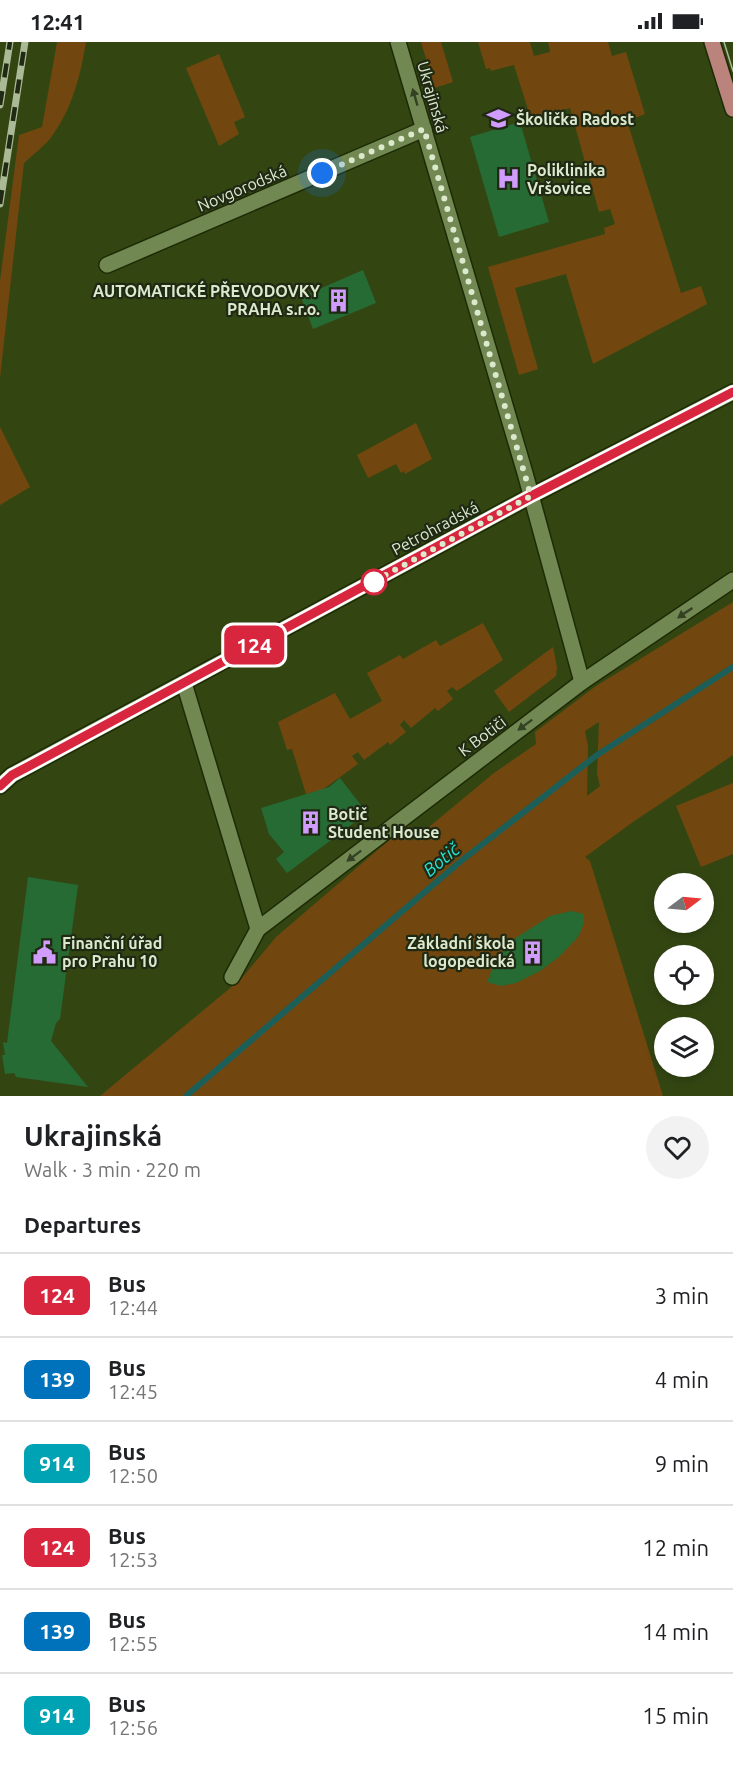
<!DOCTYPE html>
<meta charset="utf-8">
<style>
:root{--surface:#fff;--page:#f2f2f2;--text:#202124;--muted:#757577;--line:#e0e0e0}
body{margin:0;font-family:Ubuntu,sans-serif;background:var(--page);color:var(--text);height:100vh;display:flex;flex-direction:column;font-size:22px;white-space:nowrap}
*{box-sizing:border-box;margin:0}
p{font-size:20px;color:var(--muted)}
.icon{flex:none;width:33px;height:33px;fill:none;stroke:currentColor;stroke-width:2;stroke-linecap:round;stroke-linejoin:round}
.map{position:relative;height:1054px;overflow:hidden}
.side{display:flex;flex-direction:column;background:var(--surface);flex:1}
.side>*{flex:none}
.badge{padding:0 12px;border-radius:9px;font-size:21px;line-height:39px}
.needle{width:39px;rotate:74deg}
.fabs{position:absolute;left:654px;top:831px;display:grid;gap:12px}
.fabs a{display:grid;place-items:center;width:60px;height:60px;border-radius:50%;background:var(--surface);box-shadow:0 3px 9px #0003;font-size:30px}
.you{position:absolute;width:30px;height:30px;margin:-15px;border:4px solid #fff;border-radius:50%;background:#1a73e8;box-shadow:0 0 0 9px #1a73e833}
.map>.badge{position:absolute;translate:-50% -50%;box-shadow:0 0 0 3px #fff}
h2{padding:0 24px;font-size:22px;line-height:54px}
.round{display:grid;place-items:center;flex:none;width:63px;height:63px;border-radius:32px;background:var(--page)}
.summary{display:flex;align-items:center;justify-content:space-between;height:102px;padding:0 24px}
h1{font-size:28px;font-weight:700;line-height:45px}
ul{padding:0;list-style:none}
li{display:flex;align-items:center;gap:18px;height:84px;padding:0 24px;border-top:2px solid var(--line)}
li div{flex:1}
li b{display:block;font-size:22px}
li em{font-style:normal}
li .badge{min-width:66px;font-weight:700;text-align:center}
.status{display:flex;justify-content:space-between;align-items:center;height:42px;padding:0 30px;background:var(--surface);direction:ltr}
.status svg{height:16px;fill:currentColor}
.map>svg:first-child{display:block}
.green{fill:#71470f;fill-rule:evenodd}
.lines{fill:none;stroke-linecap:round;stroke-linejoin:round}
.stream{stroke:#1c5f59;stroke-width:6}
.building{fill:#266a34}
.minor-casing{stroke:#1d2b04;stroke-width:18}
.major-casing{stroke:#1d2b04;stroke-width:18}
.minor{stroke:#718853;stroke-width:15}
.major{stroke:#ba847c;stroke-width:15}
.tram{stroke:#aab996;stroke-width:1.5}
.rail-casing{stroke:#aab996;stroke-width:7}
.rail{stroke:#202913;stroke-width:4.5;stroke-dasharray:14;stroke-linecap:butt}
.oneway{fill:#344123}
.line-casing{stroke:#fff;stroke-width:14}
.line{stroke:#d7263d;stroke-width:9}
.walk{stroke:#dce9cd;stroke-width:6;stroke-dasharray:0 10.8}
.stop-dot{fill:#fff;stroke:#d7263d;stroke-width:3}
.labels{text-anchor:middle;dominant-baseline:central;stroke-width:4.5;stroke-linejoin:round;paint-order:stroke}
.street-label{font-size:16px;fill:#dce9cd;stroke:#202913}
.poi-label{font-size:16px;font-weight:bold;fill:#dce9cd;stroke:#202913;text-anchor:start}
.water-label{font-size:18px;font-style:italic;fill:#26e5d8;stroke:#202913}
</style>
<div class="status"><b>12:41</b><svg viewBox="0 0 49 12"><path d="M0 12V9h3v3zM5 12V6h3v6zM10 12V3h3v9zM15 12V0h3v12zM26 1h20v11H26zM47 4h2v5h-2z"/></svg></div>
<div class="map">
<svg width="733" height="1054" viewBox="0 0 733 1054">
<rect width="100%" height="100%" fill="#334612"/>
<!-- green -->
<g class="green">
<path d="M57,0H86C81,32 72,67 52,94C45,104 33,112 24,121L0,336V239L19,93L42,85Z"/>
<path d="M421,0H441L453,40L435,46Z"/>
<path d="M478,0H530L534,14L550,10L548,0H608L612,14L626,10L645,72L627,79L681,251L701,244L707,262L593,322L566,232L515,246L538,327L519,333L488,225L605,192L604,186L615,182L610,167L599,170L570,66L531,77L514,23L491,29L490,26L486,27Z"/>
<path d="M219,12L245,75L234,80L239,92L219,104L186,26Z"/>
<path d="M416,381L432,417L405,432L404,429L401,431L396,422L368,436L357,413Z"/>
<path d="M0,385L30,445L0,463Z"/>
<path d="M733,560V713L633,780L585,815L590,819L663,1054H100L241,937L276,895L409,781L412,799L494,731L536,702L535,690L596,644ZM599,680L597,732L600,744L587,754L588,704L585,689Z"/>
<path d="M483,581L503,618L457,649L452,645L447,649L453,657L438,669L435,666L411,686L404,678L400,683L406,690L390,703L388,700L364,718L358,710L352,714L358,722L322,748L306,752L292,707L287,708L278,680L335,651L350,677L382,659L367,631L400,613L403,617L436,598L440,604Z"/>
<path d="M553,605L557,625L556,634L509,670L494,649Z"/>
<path d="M733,741V812L701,825L676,764Z"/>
</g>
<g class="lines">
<!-- stream -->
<path class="stream" d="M186,1054L461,819L597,713L733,625"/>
</g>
<!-- building -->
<g class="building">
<path d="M520,80L549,180L499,195L470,95Z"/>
<path d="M363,228L376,261L313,287L301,255Z"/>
<path d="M340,736L367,771L287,831L276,817L284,810L269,792L261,766L329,745Z"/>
<path d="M28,835L78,843L60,977L56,981L51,999L88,1045L16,1035L14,1031L5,1032L2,1013H5L3,1000L7,1001Z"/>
<path d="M571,869L584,872V881L578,895L559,915L540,929L516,941L501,944L487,940L497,915L514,897L550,874Z"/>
</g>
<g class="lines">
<defs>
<g id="minor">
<path d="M398,0L525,431L582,640"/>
<path d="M107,223L424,87"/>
<path d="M184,641L258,887"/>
<path d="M0,744L12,733L531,454L733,350"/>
<path d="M232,935L258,887L582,640L733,538"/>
</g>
<path id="major" d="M712,0L733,67"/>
</defs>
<!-- minor casing -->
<use href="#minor" class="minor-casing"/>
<!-- major casing -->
<use href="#major" class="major-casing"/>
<!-- minor -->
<use href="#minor" class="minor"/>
<!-- major -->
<use href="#major" class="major"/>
<!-- tram -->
<path class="tram" d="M724,0L733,29"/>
<defs>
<g id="rail">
<path d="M0,63L10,0"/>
<path d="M0,162L25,0"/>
</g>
</defs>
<!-- rail casing -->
<use href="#rail" class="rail-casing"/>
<!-- rail -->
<use href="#rail" class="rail"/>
</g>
<!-- one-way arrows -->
<defs><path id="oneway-solid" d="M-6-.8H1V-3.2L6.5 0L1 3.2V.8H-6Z" transform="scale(1.5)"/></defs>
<g class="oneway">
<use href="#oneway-solid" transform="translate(415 55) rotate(-106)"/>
<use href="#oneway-solid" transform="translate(685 571) rotate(146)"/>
<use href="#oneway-solid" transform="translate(525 683) rotate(143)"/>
<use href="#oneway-solid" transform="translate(354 814) rotate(143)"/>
</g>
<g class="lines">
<defs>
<path id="line" d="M0,744L12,733L31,723L531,454L733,350"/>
</defs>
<!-- line casing -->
<use href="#line" class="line-casing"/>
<!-- line -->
<use href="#line" class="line"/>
<!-- walk -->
<path class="walk" d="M322,131L424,87L531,454L369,542L374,540"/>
</g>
<!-- icons -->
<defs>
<symbol id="school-bare" viewBox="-9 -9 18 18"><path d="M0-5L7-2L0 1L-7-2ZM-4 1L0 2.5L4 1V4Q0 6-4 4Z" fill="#d09dfe" stroke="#202913" stroke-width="2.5" paint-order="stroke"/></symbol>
<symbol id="hospital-bare" viewBox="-9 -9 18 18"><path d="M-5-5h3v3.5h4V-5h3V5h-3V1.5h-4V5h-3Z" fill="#d09dfe" stroke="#202913" stroke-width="2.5" paint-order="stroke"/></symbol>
<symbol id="building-bare" viewBox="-9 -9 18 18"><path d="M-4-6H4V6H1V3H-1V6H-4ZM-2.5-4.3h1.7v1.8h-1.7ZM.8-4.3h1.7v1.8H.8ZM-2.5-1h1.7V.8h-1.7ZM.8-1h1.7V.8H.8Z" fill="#d09dfe" stroke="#202913" stroke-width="2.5" paint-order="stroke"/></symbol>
<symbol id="civic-bare" viewBox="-9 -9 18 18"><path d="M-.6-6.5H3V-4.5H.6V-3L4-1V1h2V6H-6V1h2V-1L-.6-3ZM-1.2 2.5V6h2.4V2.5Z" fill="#d09dfe" stroke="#202913" stroke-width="2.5" paint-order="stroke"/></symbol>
</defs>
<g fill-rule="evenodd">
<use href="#school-bare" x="482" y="60" width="33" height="33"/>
<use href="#hospital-bare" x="492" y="120" width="33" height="33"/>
<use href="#building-bare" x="322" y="242" width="33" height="33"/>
<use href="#building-bare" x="294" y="764" width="33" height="33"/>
<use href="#civic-bare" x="28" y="894" width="33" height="33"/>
<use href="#building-bare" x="516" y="894" width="33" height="33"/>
</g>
<!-- markers -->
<circle class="stop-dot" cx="374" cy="540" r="12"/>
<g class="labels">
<!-- street labels -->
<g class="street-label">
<text transform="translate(433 55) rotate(74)">Ukrajinská</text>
<text transform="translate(242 146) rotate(-23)">Novgorodská</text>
<text transform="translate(435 486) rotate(-28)">Petrohradská</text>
<text transform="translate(482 694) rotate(-37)">K Botiči</text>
</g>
<!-- poi labels -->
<g class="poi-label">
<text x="516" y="77">Školička Radost</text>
<text x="527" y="128">Poliklinika<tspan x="527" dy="18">Vršovice</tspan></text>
<text x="320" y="249" text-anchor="end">AUTOMATICKÉ PŘEVODOVKY<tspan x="320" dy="18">PRAHA s.r.o.</tspan></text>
<text x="328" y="772">Botič<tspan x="328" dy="18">Student House</tspan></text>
<text x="62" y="901">Finanční úřad<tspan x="62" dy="18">pro Prahu 10</tspan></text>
<text x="515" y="901" text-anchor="end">Základní škola<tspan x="515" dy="18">logopedická</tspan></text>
</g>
<!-- water labels -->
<g class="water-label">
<text transform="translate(441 817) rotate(-40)">Botič</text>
</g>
</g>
</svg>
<div class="fabs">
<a><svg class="needle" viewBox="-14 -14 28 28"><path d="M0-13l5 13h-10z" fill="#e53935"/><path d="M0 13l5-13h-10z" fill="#757577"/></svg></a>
<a><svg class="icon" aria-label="locate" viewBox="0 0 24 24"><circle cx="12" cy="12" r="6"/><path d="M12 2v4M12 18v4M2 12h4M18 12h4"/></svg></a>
<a><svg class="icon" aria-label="layers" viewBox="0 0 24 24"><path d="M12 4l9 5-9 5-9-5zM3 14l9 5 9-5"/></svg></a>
</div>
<div class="you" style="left:322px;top:131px"></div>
<b class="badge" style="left:254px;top:603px;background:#d7263d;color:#fff">124</b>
</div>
<section class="side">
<div class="summary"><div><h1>Ukrajinská</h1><p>Walk · 3 min · 220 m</p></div><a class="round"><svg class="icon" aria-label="heart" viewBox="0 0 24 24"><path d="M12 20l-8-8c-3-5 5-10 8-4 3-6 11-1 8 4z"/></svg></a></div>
<h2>Departures</h2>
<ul>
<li><span class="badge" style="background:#d7263d;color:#fff">124</span><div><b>Bus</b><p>12:44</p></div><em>3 min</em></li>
<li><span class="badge" style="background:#0072bc;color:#fff">139</span><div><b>Bus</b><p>12:45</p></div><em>4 min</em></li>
<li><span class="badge" style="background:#00a3b4;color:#fff">914</span><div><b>Bus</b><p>12:50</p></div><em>9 min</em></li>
<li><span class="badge" style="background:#d7263d;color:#fff">124</span><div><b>Bus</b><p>12:53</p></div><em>12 min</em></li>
<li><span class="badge" style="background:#0072bc;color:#fff">139</span><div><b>Bus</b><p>12:55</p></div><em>14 min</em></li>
<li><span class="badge" style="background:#00a3b4;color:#fff">914</span><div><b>Bus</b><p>12:56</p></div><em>15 min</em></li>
</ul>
</section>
